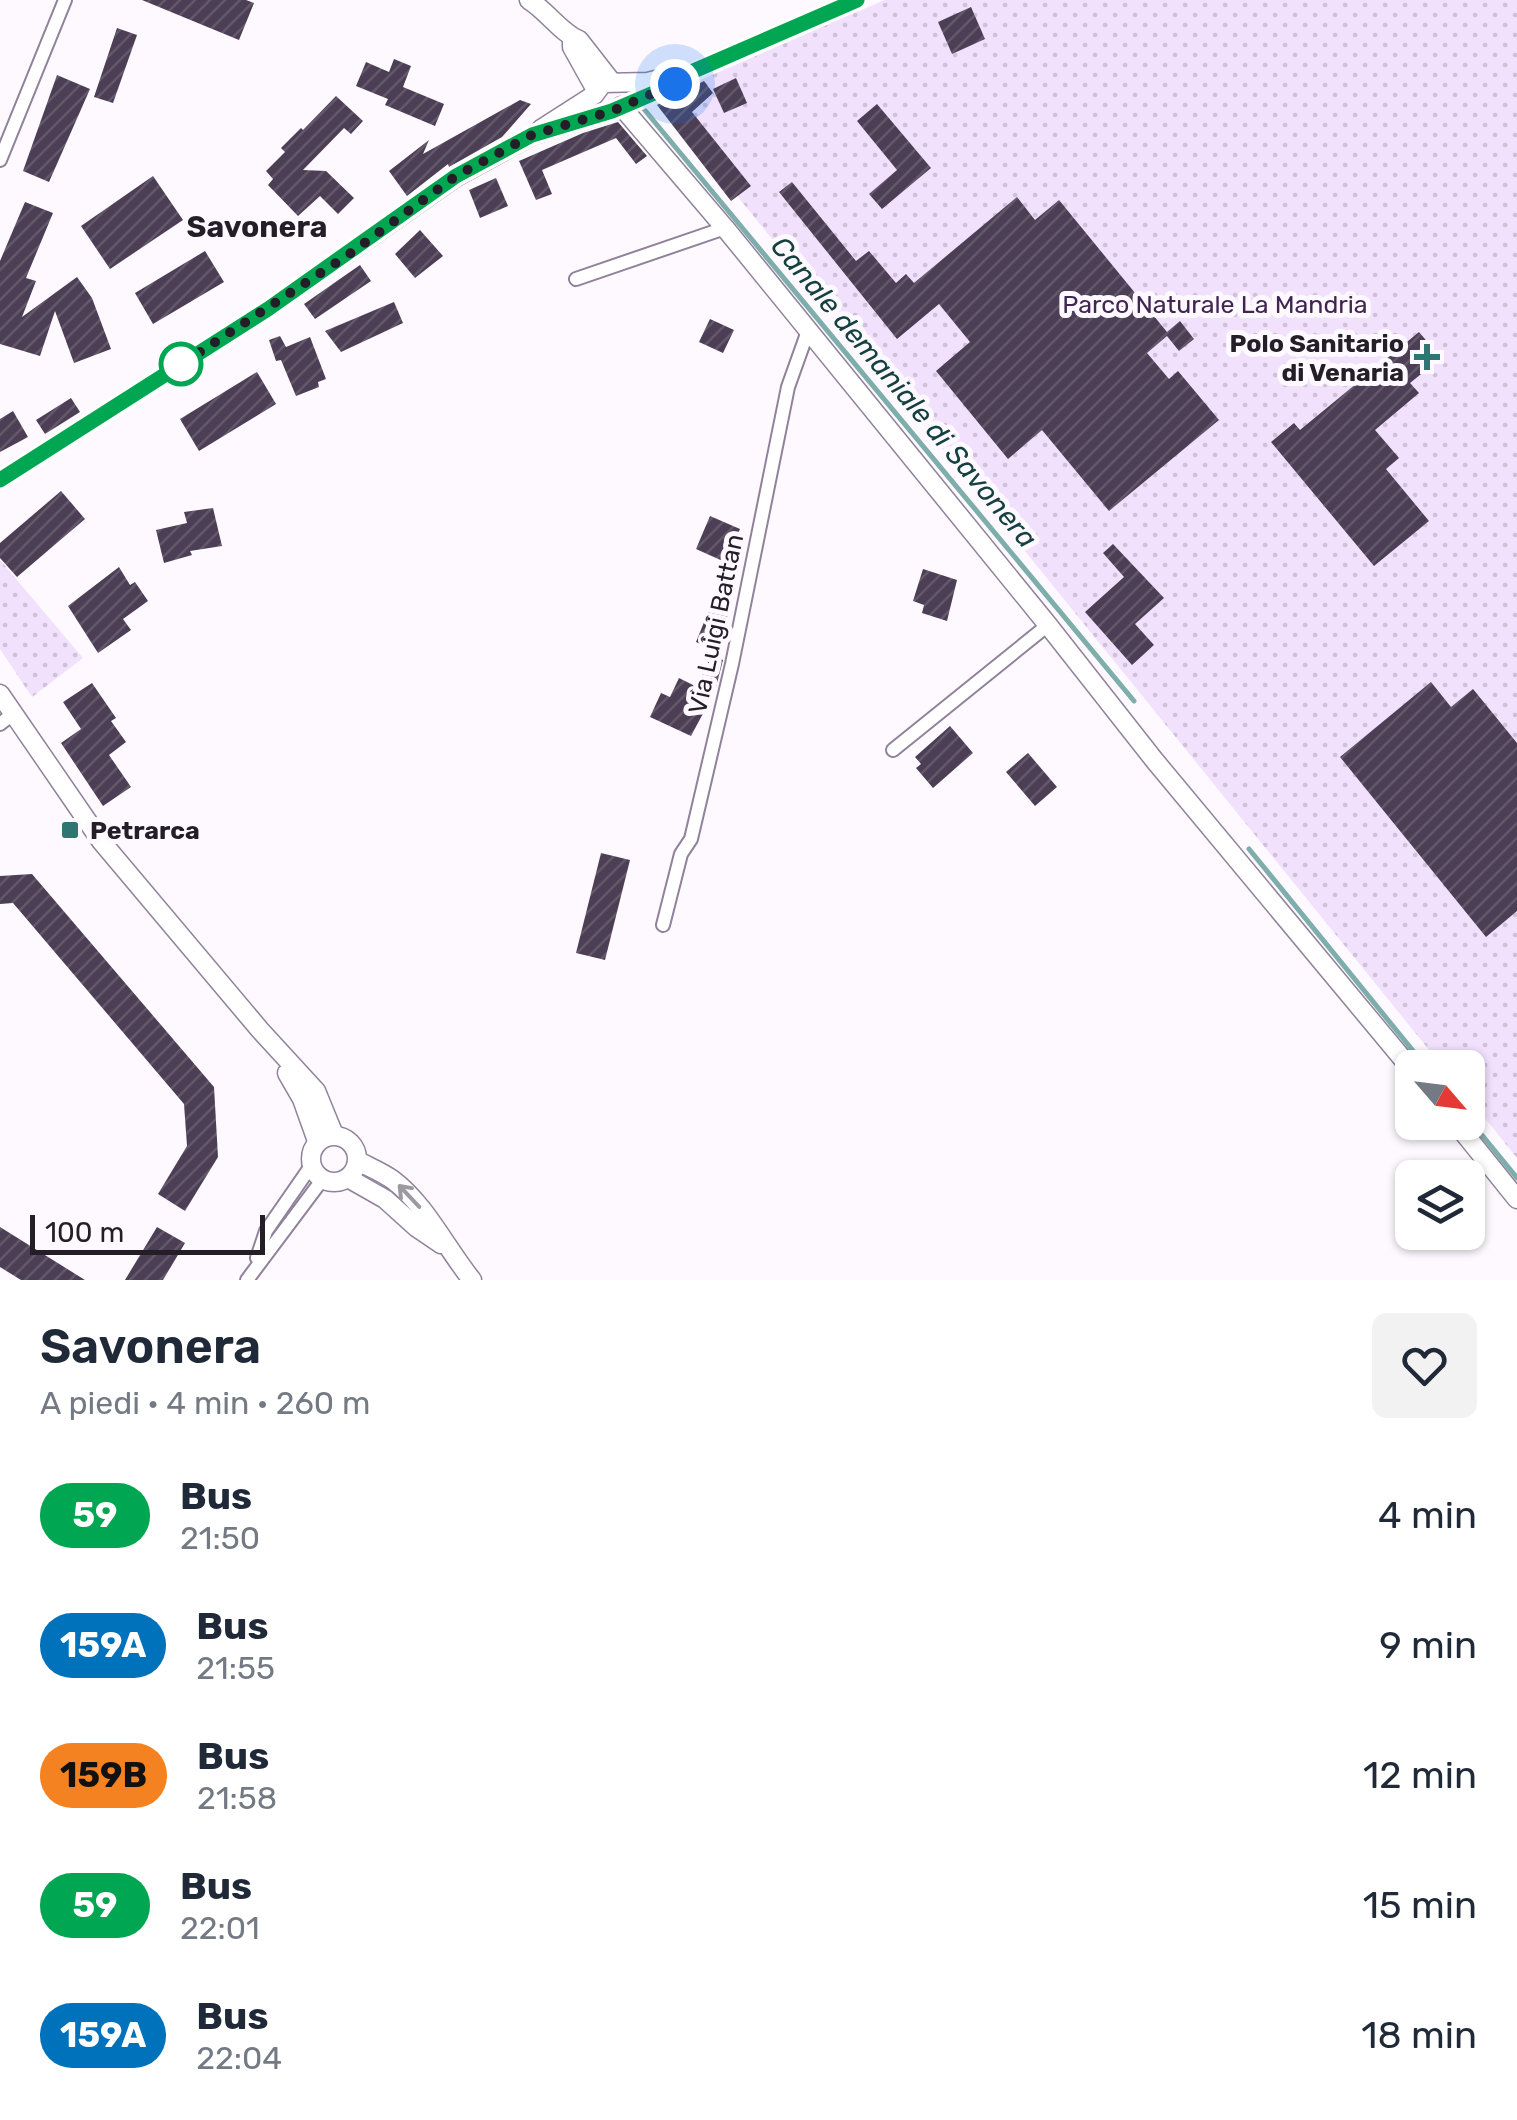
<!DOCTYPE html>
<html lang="it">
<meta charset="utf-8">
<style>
:root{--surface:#fff;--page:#f2f2f3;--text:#1f2937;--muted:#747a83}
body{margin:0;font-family:Rubik,sans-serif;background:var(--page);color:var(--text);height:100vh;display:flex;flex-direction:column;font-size:38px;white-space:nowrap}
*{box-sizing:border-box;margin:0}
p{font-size:32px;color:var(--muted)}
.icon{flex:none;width:55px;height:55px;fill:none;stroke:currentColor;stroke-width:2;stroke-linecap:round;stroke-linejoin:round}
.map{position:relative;height:1280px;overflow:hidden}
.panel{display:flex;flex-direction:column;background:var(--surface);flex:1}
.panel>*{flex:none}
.badge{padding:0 20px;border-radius:32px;font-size:35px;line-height:65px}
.needle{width:65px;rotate:118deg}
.controls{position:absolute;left:1395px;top:1050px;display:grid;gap:20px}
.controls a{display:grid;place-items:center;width:90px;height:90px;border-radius:15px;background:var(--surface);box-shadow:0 2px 8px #0004;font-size:50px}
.scale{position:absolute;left:30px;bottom:25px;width:235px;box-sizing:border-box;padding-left:10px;border:5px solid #231e27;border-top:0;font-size:28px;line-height:35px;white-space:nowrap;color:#231e27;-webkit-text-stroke:8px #fdf9ff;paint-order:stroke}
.you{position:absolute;width:50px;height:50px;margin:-25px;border:8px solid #fff;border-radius:50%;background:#1a73e8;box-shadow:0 0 0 15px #1a73e833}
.map>.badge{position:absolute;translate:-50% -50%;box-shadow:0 0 0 5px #fff}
.round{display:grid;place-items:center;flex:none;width:105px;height:105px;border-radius:15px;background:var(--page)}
.overview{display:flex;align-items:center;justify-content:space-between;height:170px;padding:0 40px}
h1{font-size:48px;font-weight:600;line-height:75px}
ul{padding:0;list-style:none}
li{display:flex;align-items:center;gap:30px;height:130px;padding:0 40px}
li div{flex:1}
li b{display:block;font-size:38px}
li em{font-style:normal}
li .badge{min-width:110px;font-weight:700;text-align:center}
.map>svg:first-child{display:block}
.green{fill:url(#green-dots)}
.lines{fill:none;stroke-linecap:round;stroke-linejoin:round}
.stream{stroke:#7eaeab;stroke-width:5}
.building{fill:url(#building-hatch)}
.street-casing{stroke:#90829a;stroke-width:16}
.secondary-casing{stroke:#90829a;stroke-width:21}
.street{stroke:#fff;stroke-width:12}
.secondary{stroke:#fff;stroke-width:18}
.oneway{stroke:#9c9a9e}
.line-casing{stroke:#fff;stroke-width:22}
.line{stroke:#00a651;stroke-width:15}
.walk{stroke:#231e27;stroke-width:10;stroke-dasharray:0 18}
.poi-dot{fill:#2d7672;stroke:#fdf9ff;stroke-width:4}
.stop-dot{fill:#fff;stroke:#00a651;stroke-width:5}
.labels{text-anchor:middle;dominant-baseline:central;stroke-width:10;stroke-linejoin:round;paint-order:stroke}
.park-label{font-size:25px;fill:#412551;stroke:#fdf9ff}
.poi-label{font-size:25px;font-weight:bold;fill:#231e27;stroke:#fdf9ff;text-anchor:end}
.street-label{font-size:25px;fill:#231e27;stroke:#fdf9ff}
.water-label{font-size:28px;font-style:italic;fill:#14413f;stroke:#fdf9ff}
.quarter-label{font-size:30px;font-weight:bold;fill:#231e27;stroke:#fdf9ff}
</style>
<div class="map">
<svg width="1517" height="1280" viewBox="0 0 1517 1280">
<defs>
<pattern id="green-dots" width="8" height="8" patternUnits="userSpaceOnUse" patternTransform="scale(2.5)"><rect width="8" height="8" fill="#f1e1fc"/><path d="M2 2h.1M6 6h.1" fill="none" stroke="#cec1d8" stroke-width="1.8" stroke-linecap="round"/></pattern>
<pattern id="building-hatch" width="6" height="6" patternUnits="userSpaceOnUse" patternTransform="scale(2.5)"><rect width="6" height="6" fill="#4c3f55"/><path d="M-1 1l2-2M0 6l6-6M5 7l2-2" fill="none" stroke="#63586a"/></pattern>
</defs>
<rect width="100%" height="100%" fill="#fdf9ff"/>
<!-- green -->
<g class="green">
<path d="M885,0H1517V1158L1468,1097V1068L1443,1067L657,97Z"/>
<path d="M0,560L83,658L32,697L0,649Z"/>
</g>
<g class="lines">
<!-- stream -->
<g class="stream">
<path d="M643,108L1134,701"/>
<path d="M1249,849L1427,1068"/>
<path d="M1468,1118L1517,1178"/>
</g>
</g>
<!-- building -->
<g class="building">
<path d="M142,0H246L254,3L239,40Z"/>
<path d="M971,7L985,39L952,54L938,22Z"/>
<path d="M117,28L137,35L113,103L94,97Z"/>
<path d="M394,59L411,66L403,87L444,104L435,126L385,105L388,99L356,86L366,62L389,72Z"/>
<path d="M57,75L90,89L49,182L23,171Z"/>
<path d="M736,78L747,103L724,113L713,89Z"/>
<path d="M704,81L713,93L692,112L751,186L731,201L657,105Z"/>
<path d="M336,96L363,121L351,134L344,128L303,170L326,171L354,198L338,214L320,196L298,216L268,185L273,179L266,171L285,152L281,148L301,128L303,130Z"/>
<path d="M520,100L531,104L502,137L449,167L448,164L407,196L389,171L429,140L423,154Z"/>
<path d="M877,104L931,168L882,209L869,194L897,170L857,121Z"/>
<path d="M618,122L647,156L636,164L616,138L542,170L552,194L536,200L519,161L583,133Z"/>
<path d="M153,176L183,220L110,269L81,226Z"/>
<path d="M496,178L508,206L480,218L469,190Z"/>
<path d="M792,182L856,261L869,251L896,283L906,274L914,283L1017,197L1035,220L1059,200L1167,332L1180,321L1194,339L1179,351L1167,336L1147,353L1169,379L1178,371L1219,420L1109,511L1042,430L1008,459L936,371L970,342L939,304L897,339L779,192Z"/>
<path d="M25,202L53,213L26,278L36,281L22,317L77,277L92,298L111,349L74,363L55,311L40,356L0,344V261Z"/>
<path d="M420,230L443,256L415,278L395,254Z"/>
<path d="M205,251L224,282L153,324L135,293Z"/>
<path d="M360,265L371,281L315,319L304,304Z"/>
<path d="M394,302L403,323L341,352L325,331Z"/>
<path d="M710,319L734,330L723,353L699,342Z"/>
<path d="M1419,332L1441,358L1410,383L1419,393L1375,430L1399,458L1386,469L1429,521L1374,566L1271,442L1294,423L1300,430Z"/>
<path d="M280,336L286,347L310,337L326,379L318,382L319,387L296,396L281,360L276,361L269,340Z"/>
<path d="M257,372L276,404L199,451L180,419Z"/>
<path d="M71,398L80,412L45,434L36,420Z"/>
<path d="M13,411L28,437L0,452V419Z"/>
<path d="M61,491L85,519L17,577L0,558V543Z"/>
<path d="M213,508L222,546L190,551L192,555L164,563L156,530L187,523L184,512Z"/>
<path d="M710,516L740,529L725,562L696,549Z"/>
<path d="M1113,544L1164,598L1135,624L1154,645L1132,665L1085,612L1124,577L1103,553Z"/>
<path d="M119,567L130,585L135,582L148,601L123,619L131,630L98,653L68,606Z"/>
<path d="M923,569L957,580L947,621L922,613L924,605L913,601Z"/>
<path d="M713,600L731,607L714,650L696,642Z"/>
<path d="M711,655L723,660L715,691L691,736L650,717L661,693L670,697L679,678L697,687Z"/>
<path d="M1431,682L1451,707L1473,689L1517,743V911L1486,937L1340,757Z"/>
<path d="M92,683L116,718L111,721L126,742L109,755L131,787L103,806L61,743L81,729L63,702Z"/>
<path d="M950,726L973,753L933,788L916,768L921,764L915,757Z"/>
<path d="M1028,753L1057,787L1035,806L1006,772Z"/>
<path d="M601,853L630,860L605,960L576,953Z"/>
<path d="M32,874L214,1087L218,1157L185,1211L158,1194L187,1146L184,1104L13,903L0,904V876Z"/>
<path d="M0,1227L85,1280H21L0,1267Z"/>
<path d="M157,1227L185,1243L163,1280H125Z"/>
</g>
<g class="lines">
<defs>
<g id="street">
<path d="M0,160L65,0"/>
<path d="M576,279L725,228"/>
<path d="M0,724L14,713"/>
<path d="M893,750L1048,625"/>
<path d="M663,925L681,854L691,839L732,664L788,387L808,331"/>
<path d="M257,1258L266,1231L311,1166"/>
<path d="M247,1280L322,1180"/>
</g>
<g id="secondary">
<path d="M529,0C547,11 561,33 579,40L611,81"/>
<path d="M572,39V47L596,90"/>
<path d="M621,106L725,228L1048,625L1155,761L1412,1070"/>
<path d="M541,129L594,95L603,83L648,82L667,77"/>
<path d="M0,480L268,309L456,177L533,135L613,111L675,83L682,76L857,0"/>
<path d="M0,694L101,841L260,1030L316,1091L334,1135"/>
<path d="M287,1073L302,1099L317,1141"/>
<path d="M1455,1122L1517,1199"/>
<circle cx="334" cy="1159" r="23"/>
<path d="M358,1161C369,1167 382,1172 393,1180C426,1205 446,1248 472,1280"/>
<path d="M348,1178L385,1199L416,1227L441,1244"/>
</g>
</defs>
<!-- street casing -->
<use href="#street" class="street-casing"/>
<!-- secondary casing -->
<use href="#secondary" class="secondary-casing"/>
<!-- street -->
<use href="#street" class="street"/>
<!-- secondary -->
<use href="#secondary" class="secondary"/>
</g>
<!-- one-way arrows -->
<defs><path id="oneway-shaft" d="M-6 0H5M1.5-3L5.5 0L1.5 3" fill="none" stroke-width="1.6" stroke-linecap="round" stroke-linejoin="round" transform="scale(2.5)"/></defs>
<use class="oneway" href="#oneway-shaft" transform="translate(409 1196) rotate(-133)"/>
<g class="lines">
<defs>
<path id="line" d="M0,480L268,309L456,176L532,135L612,111L675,84L682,76L857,0"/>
</defs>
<!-- line casing -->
<use href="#line" class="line-casing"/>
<!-- line -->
<use href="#line" class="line"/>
<!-- walk -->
<path class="walk" d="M181,364L168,373L348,255L456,176L532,135L612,111L675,84"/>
</g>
<!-- markers -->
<g class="poi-dot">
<path d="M1422 342h10v10h10v10h-10v10h-10v-10h-10v-10h10z"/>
<rect x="60" y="820" width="20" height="20" rx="5"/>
</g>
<circle class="stop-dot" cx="181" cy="364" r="20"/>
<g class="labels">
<!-- park labels -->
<g class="park-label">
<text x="1215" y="304">Parco Naturale La Mandria</text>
</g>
<!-- poi labels -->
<g class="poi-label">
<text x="1404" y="343">Polo Sanitario<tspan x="1404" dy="29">di Venaria</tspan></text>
<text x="90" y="830" text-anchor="start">Petrarca</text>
</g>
<!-- street labels -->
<g class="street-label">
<text transform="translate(716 624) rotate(-78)">Via Luigi Battan</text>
</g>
<!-- water labels -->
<g class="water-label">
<text transform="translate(904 392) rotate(50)">Canale demaniale di Savonera</text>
</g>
<!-- quarter labels -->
<g class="quarter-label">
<text x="257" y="227">Savonera</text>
</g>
</g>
</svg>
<div class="controls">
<a><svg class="needle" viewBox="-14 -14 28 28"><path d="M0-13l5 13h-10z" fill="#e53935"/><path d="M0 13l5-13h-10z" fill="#747a83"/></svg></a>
<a><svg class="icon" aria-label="layers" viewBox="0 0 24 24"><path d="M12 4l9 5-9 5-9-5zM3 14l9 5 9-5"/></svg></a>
</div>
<div class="scale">100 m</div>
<div class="you" style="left:675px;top:84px"></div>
</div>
<section class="panel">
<div class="overview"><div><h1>Savonera</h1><p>A piedi · 4 min · 260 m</p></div><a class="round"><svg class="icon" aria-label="heart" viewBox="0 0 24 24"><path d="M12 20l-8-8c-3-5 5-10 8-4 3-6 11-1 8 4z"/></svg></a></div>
<ul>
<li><span class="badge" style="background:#00a651;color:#fff">59</span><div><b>Bus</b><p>21:50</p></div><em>4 min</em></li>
<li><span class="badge" style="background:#0072bc;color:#fff">159A</span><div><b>Bus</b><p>21:55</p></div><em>9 min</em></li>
<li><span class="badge" style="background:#f58220;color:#111">159B</span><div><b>Bus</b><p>21:58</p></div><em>12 min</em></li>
<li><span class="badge" style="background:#00a651;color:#fff">59</span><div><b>Bus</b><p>22:01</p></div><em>15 min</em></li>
<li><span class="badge" style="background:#0072bc;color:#fff">159A</span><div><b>Bus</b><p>22:04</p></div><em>18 min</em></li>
</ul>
</section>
